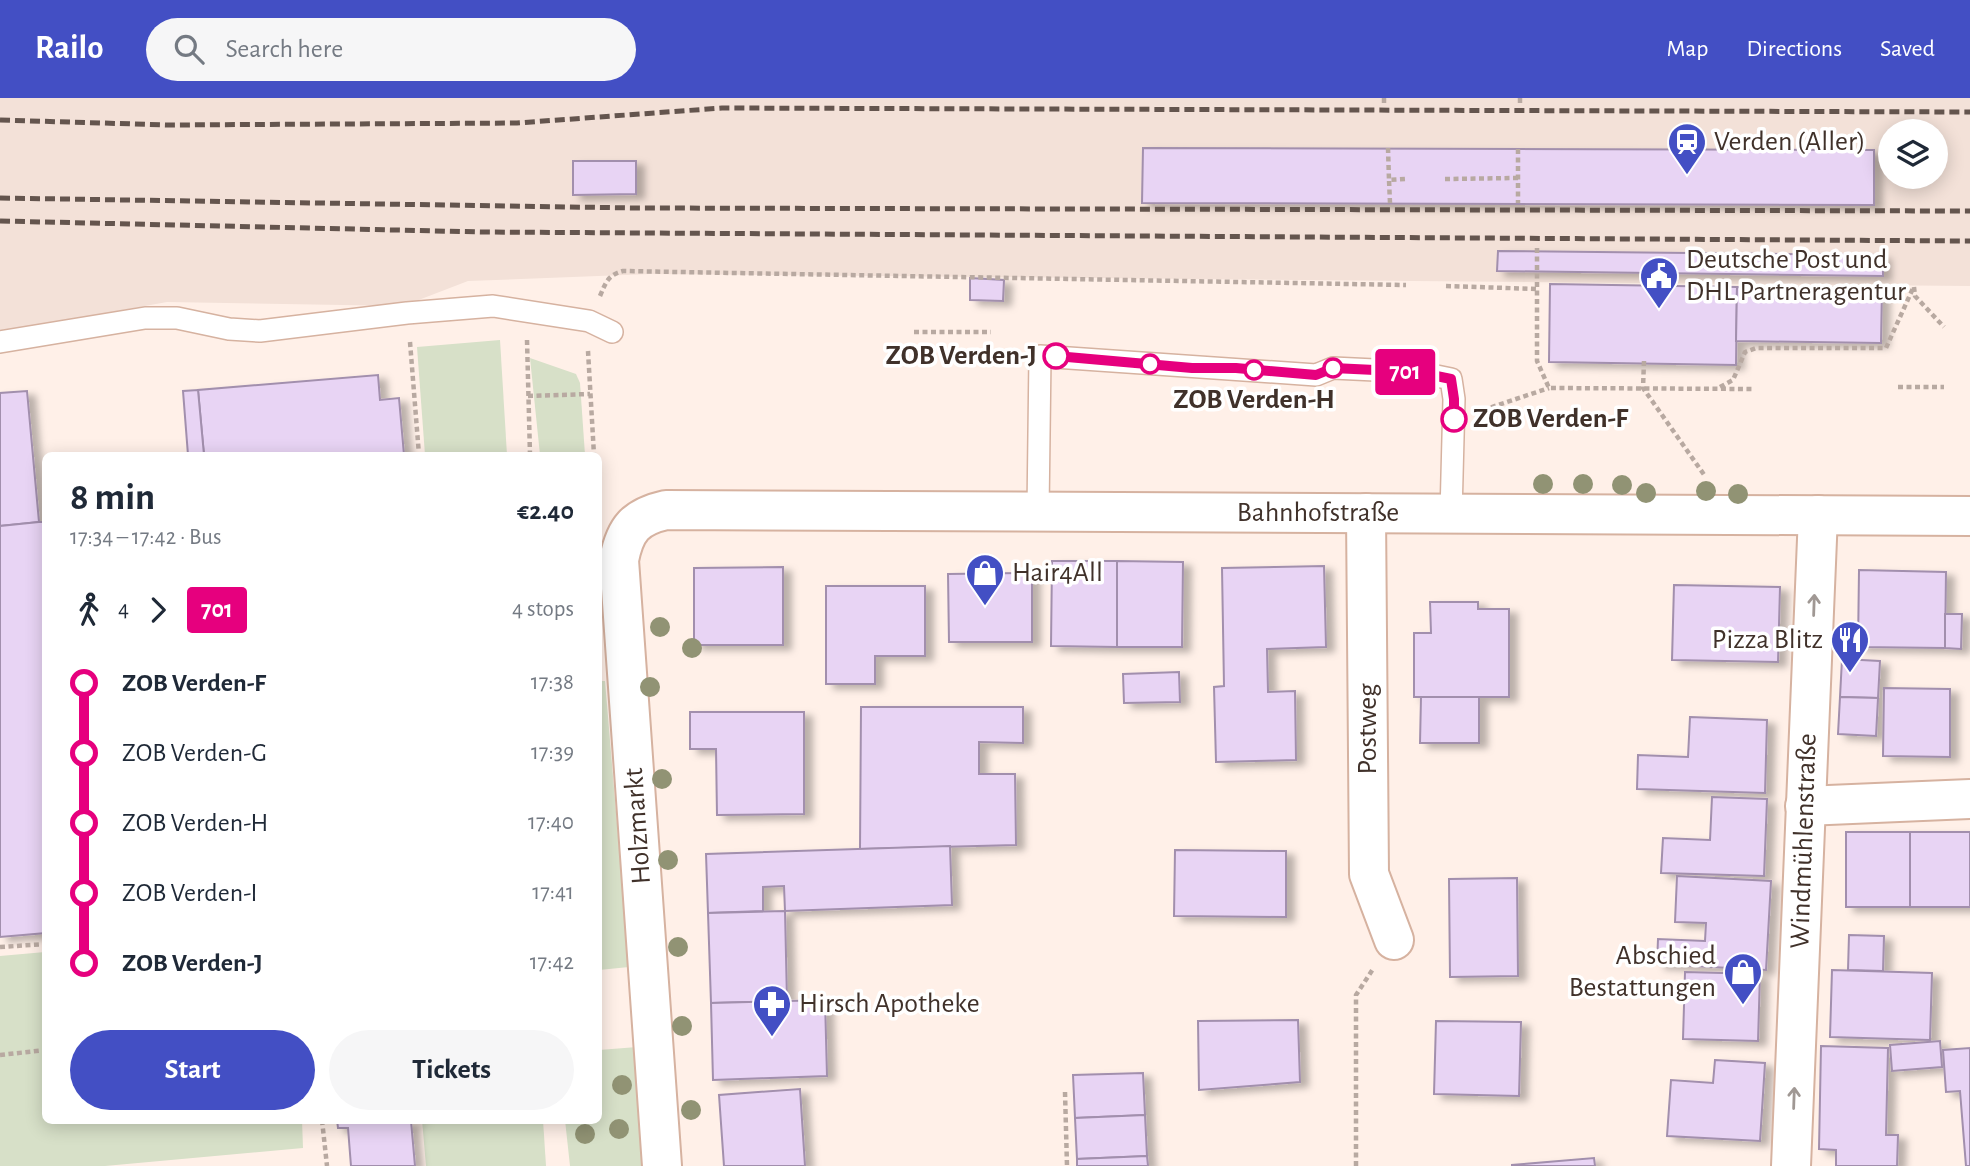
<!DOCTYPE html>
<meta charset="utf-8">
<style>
:root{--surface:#fff;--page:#f6f6f7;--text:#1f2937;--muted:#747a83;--accent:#434fc4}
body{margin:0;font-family:"Alegreya Sans",sans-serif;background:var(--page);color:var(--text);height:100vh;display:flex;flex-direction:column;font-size:26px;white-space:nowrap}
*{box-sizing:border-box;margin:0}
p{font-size:23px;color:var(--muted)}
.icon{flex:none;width:38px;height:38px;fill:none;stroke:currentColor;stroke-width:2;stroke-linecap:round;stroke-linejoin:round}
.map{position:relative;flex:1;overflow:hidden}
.details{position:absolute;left:42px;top:354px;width:560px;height:672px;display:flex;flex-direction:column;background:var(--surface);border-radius:10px;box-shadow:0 4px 18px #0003}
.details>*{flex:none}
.badge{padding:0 14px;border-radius:5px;font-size:24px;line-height:46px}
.controls{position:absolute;left:1878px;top:21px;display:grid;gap:14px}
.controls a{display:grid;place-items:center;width:70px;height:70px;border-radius:50%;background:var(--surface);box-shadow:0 4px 18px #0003;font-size:35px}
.map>.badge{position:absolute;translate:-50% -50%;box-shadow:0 0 0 4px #fff}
.legs{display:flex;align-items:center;gap:10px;height:77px;padding:0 28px;font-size:23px}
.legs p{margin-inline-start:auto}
.head{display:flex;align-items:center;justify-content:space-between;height:119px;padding:0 28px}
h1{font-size:38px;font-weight:700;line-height:52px}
.button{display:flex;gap:14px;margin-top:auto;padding:14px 28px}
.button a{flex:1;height:80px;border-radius:42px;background:var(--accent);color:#fff;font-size:28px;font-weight:700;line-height:80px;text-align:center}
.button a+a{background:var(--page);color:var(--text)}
ul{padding:0 28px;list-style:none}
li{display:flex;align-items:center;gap:24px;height:70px;font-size:26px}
li i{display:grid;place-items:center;width:10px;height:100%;margin:0 9px;background:currentColor}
li i::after{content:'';width:18px;height:18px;margin:-9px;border:5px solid;border-radius:50%;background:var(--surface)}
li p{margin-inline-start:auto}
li:first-child i{background:linear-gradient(#0000 50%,currentColor 0)}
li:last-child i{background:linear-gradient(currentColor 50%,#0000 0)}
header{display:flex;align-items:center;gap:42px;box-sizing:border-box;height:98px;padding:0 35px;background:var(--accent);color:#fff}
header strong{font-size:33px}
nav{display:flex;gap:38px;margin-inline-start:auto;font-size:24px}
.search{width:490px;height:63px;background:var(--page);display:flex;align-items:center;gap:18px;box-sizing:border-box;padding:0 24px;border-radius:38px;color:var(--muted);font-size:26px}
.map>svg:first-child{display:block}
.built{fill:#f3e1d8;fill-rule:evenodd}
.green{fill:#d7e0c8}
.building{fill:#e8d4f4;stroke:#a28fad;stroke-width:2;filter:url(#shadow)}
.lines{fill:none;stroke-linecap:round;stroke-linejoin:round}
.service-casing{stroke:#d6b2a0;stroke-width:24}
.minor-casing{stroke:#d6b2a0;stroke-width:42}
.path{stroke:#b8a9a1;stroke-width:4.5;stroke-dasharray:5 3.5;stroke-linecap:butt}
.service{stroke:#fff;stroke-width:21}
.minor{stroke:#fff;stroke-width:38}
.rail{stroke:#64554e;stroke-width:5;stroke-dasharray:10 5;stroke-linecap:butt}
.tree{fill:#919374}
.oneway{stroke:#a09894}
.line-1-casing{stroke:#fff;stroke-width:16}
.line-1{stroke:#e6007e;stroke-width:10}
.stop-1-dot{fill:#fff;stroke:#e6007e;stroke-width:3.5}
.labels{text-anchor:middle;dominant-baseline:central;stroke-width:7;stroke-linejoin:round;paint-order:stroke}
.poi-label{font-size:28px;fill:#40312a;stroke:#fff;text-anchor:start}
.stop-label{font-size:28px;font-weight:bold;fill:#40312a;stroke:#fff;text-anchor:end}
.street-label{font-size:28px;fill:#40312a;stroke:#fff}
</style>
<header>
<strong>Railo</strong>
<div class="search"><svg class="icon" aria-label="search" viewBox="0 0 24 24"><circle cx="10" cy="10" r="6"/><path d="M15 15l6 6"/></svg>Search here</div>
<nav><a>Map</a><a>Directions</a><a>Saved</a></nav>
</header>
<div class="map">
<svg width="1970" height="1068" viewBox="0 0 1970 1068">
<defs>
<filter id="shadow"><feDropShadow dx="8" dy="4.5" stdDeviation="3.5" flood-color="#0004"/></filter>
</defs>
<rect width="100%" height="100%" fill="#fff0e8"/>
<!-- built -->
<path class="built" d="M0,0H1970V188L650,176L468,183L403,208L167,204L0,234ZM1890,33H1936V79H1890Z"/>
<!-- green -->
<g class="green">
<path d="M500,242L507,357H425L417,249Z"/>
<path d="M530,260L576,276L580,285L585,357H540Z"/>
<path d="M598,583H605L629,869L599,872Z"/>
<path d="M45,854L46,1022H302L303,1050L105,1068H0V858Z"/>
<path d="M637,949L646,1068H570L565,1022H598L599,952Z"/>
<path d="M422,1022H543L546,1068H426Z"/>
</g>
<!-- building -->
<g class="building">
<path d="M1143,50L1874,52V107L1142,105Z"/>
<path d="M573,63H636V96L573,97Z"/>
<path d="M1498,153L1883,157V178L1497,173Z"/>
<path d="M970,180L1004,182L1003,203L970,202Z"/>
<path d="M1550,186L1737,189L1736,267L1549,264Z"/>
<path d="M1737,189L1882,190L1881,245L1736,243Z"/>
<path d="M378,277L380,302L399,300L404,357H204L198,292Z"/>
<path d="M198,292L204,357H188L183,293Z"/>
<path d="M27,293L39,424L0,428V295Z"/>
<path d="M39,424H46V835L0,839V428Z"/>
<path d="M1052,463H1117V549L1051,548Z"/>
<path d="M1117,463L1183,464L1182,549H1117Z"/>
<path d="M1324,468L1326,549L1267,551L1268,594L1295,593L1296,662L1216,664L1214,589L1224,588L1222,470Z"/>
<path d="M783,469V547H694V470Z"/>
<path d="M1859,472L1946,474L1945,550L1858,549Z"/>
<path d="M1032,475V544H949L948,476Z"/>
<path d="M1674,487L1780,489L1778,564L1672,562Z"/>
<path d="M826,488H925V558H875V586H826Z"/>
<path d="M1430,504H1478V511H1509V599H1414V535H1431Z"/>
<path d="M1945,516H1962L1961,551L1945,550Z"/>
<path d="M1842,561L1880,563L1878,600L1840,599Z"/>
<path d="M1179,574L1180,604L1124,605L1123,576Z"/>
<path d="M1884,590L1950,591V659L1883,658Z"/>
<path d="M1421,599H1479V645H1420Z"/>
<path d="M1840,599L1878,600L1876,638L1838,636Z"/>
<path d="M861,609H1023V645L979,644V676H1015L1016,747L860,751Z"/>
<path d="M690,614H804V716L717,717L716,651H690Z"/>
<path d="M1690,619L1767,622L1765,695L1637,691L1638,657L1688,659Z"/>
<path d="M1712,699L1767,701L1764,778L1661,775L1663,740L1710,742Z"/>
<rect x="1846" y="734" width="64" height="75"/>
<rect x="1910" y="734" width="60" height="75"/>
<path d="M950,748L952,807L785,813L784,788L763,789V813L708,815L706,756Z"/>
<path d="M1175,752L1286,753V819L1174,818Z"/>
<path d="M1677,778L1771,783L1766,872L1657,866L1658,841L1705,843L1706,825L1675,824Z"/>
<path d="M1517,780L1518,878L1450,879L1449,781Z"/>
<path d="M785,813L787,903L711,905L708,815Z"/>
<path d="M1849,837L1884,838L1883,873L1848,872Z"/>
<path d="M1832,872L1932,875L1930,942L1830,939Z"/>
<path d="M1685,874L1760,876L1758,943L1683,941Z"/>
<path d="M825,902L827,978L713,982L711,905Z"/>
<path d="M1298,922L1300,984L1199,992L1198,923Z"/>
<path d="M1436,923L1521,924L1519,998L1434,996Z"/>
<path d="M1940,943L1942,969L1892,973L1890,947Z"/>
<path d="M1821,948L1888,950L1886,1037H1898L1897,1068H1836V1052L1819,1051Z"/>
<path d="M1970,950V1068H1966L1960,993L1946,994L1943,952Z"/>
<path d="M1715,962L1765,965L1760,1043L1667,1038L1671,982L1713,985Z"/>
<path d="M1143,975L1145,1017L1075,1020L1073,977Z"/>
<path d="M800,991L805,1068H724L719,997Z"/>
<path d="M1145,1017L1147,1058L1077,1061L1075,1020Z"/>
<path d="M337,1022H420L411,1023L415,1068H351L348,1030H338Z"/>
<path d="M1147,1058L1148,1068H1077V1061Z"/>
<path d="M1594,1060L1595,1068H1512V1067Z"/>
</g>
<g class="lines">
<defs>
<g id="service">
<path d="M0,244L145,220H177L229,231L260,233L407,215L493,208L589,223L612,234"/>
<path d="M1038,414L1040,258L1316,277L1333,270L1417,274L1451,281L1454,301L1451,416"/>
</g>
<g id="minor">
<path d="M1366,415L1369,776L1394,842"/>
<path d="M1805,708L1970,701"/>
<path d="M662,1068L619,462C625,431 635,419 666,412L1970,418"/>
<path d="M1791,1068L1818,417"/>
</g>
</defs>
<!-- service casing -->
<use href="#service" class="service-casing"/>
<!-- minor casing -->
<use href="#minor" class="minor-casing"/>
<!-- path -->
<g class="path">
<path d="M1384,0V7"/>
<path d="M1520,0V7"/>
<path d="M1388,50L1389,82"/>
<path d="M1518,51V105"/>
<path d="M1445,81L1518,80"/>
<path d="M1390,105L1389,82L1406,81"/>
<path d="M1537,150V263L1549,290L1752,291"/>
<path d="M1446,188L1537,191"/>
<path d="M1914,189L1915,198L1944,229"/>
<path d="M600,198C606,184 608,177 623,173L1406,187"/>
<path d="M914,234H991"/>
<path d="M527,242L530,357"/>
<path d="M410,244L419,357"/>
<path d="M588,253L594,357"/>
<path d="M1644,263L1643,290L1705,378"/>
<path d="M1720,289L1733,282L1745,254L1756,250H1886L1914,188"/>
<path d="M1898,289H1944"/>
<path d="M528,298L590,296"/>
<path d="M1483,312L1549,290"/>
<path d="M0,849L46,846"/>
<path d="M0,957L46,952"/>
<path d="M1065,994L1067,1068"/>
<path d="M322,1022L327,1068"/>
<path d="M1356,1068V897L1373,871"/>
</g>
<!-- service -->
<use href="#service" class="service"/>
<!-- minor -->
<use href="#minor" class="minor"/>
<!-- rail -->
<g class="rail">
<path d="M0,22L169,27L517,25L722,10L1970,14"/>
<path d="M0,100L635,110L1970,113"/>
<path d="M0,123L483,134L1970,143"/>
</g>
</g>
<!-- trees -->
<g class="tree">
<circle cx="1543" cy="386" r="10"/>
<circle cx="1583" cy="386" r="10"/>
<circle cx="1622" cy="387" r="10"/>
<circle cx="1706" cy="393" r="10"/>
<circle cx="1646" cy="395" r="10"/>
<circle cx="1738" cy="396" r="10"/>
<circle cx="660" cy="529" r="10"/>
<circle cx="692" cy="550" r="10"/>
<circle cx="650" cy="589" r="10"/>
<circle cx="662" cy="681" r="10"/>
<circle cx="668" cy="762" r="10"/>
<circle cx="678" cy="849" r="10"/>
<circle cx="682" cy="928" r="10"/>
<circle cx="622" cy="987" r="10"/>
<circle cx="691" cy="1012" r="10"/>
<circle cx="619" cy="1031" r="10"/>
<circle cx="585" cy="1036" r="10"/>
</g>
<!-- one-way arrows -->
<defs><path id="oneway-shaft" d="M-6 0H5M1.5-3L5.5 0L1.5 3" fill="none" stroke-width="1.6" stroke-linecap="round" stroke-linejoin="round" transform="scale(1.75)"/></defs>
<g class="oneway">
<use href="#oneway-shaft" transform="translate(1814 507) rotate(-88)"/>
<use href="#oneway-shaft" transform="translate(1794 1000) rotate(-88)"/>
</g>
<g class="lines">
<defs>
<path id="line-1" d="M1056,258L1192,270H1236L1316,277L1333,270L1417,274L1451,281L1454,301V321"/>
</defs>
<!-- line-1 casing -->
<use href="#line-1" class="line-1-casing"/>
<!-- line-1 -->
<use href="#line-1" class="line-1"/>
</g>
<!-- icons -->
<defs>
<symbol id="station-pin" viewBox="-11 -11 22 30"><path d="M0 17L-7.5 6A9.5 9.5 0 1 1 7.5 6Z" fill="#434fc4" stroke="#fff"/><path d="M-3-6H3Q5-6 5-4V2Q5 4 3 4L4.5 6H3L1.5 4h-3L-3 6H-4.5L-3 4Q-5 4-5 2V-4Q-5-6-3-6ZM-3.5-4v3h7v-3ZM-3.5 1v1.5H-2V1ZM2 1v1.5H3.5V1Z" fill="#fff"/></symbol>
<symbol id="civic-pin" viewBox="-11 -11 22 30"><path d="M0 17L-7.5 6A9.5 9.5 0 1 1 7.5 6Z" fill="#434fc4" stroke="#fff"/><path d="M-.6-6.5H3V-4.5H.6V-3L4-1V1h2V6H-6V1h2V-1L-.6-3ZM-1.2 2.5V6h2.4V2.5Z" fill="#fff"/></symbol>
<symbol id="shop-pin" viewBox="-11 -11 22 30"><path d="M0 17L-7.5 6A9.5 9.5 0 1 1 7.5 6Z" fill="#434fc4" stroke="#fff"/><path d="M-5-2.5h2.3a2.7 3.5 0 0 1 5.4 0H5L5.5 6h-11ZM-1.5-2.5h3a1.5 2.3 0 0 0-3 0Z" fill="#fff"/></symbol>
<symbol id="restaurant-pin" viewBox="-11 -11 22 30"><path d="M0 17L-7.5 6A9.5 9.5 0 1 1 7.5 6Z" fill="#434fc4" stroke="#fff"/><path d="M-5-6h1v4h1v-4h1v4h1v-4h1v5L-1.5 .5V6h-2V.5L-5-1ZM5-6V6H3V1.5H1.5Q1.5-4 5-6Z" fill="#fff"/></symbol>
<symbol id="pharmacy-pin" viewBox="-11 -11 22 30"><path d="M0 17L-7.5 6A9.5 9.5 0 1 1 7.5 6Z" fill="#434fc4" stroke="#fff"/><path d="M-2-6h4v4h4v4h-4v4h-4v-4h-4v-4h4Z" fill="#fff"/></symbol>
</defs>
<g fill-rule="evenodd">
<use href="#station-pin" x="1665" y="22" width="44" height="60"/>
<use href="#civic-pin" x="1637" y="156" width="44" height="60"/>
<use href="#shop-pin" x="963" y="453" width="44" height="60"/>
<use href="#restaurant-pin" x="1828" y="520" width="44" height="60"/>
<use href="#shop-pin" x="1721" y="852" width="44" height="60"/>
<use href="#pharmacy-pin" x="750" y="884" width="44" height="60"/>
</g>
<!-- markers -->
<g class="stop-1-dot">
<circle cx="1056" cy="258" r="12"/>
<circle cx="1150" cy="266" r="9"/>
<circle cx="1333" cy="270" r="9"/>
<circle cx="1254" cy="272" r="9"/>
<circle cx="1454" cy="321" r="12"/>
</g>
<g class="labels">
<!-- poi labels -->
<g class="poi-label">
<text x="1714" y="44">Verden (Aller)</text>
<text x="1686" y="162">Deutsche Post und<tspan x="1686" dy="32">DHL Partneragentur</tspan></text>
<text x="1012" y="475">Hair4All</text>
<text x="1823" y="542" text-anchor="end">Pizza Blitz</text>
<text x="1716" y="858" text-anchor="end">Abschied<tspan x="1716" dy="32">Bestattungen</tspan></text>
<text x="799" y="906">Hirsch Apotheke</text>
</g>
<!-- stop labels -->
<g class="stop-label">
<text x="1037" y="258">ZOB Verden-J</text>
<text x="1254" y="302" text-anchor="middle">ZOB Verden-H</text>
<text x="1473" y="321" text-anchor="start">ZOB Verden-F</text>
</g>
<!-- street labels -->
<g class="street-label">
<text x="1318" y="415">Bahnhofstraße</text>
<text transform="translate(1368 631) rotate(-90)">Postweg</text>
<text transform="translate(638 728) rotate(-94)">Holzmarkt</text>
<text transform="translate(1804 743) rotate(-88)">Windmühlenstraße</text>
</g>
</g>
</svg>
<div class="controls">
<a><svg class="icon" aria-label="layers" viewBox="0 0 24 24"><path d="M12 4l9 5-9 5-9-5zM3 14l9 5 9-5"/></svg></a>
</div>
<b class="badge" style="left:1405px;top:274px;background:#e6007e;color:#fff">701</b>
<section class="details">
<div class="head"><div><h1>8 min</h1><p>17:34 – 17:42 · Bus</p></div><b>€2.40</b></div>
<div class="legs"><svg class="icon" aria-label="walk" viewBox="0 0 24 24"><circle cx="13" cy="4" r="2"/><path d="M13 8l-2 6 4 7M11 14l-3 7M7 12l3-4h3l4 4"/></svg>4<svg class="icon" aria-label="forward" viewBox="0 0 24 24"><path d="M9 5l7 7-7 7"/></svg><b class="badge" style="background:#e6007e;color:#fff">701</b><p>4 stops</p></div>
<ul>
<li><i style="color:#e6007e"></i><b>ZOB Verden-F</b><p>17:38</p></li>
<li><i style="color:#e6007e"></i><span>ZOB Verden-G</span><p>17:39</p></li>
<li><i style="color:#e6007e"></i><span>ZOB Verden-H</span><p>17:40</p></li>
<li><i style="color:#e6007e"></i><span>ZOB Verden-I</span><p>17:41</p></li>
<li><i style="color:#e6007e"></i><b>ZOB Verden-J</b><p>17:42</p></li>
</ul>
<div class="button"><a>Start</a><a>Tickets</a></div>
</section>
</div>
